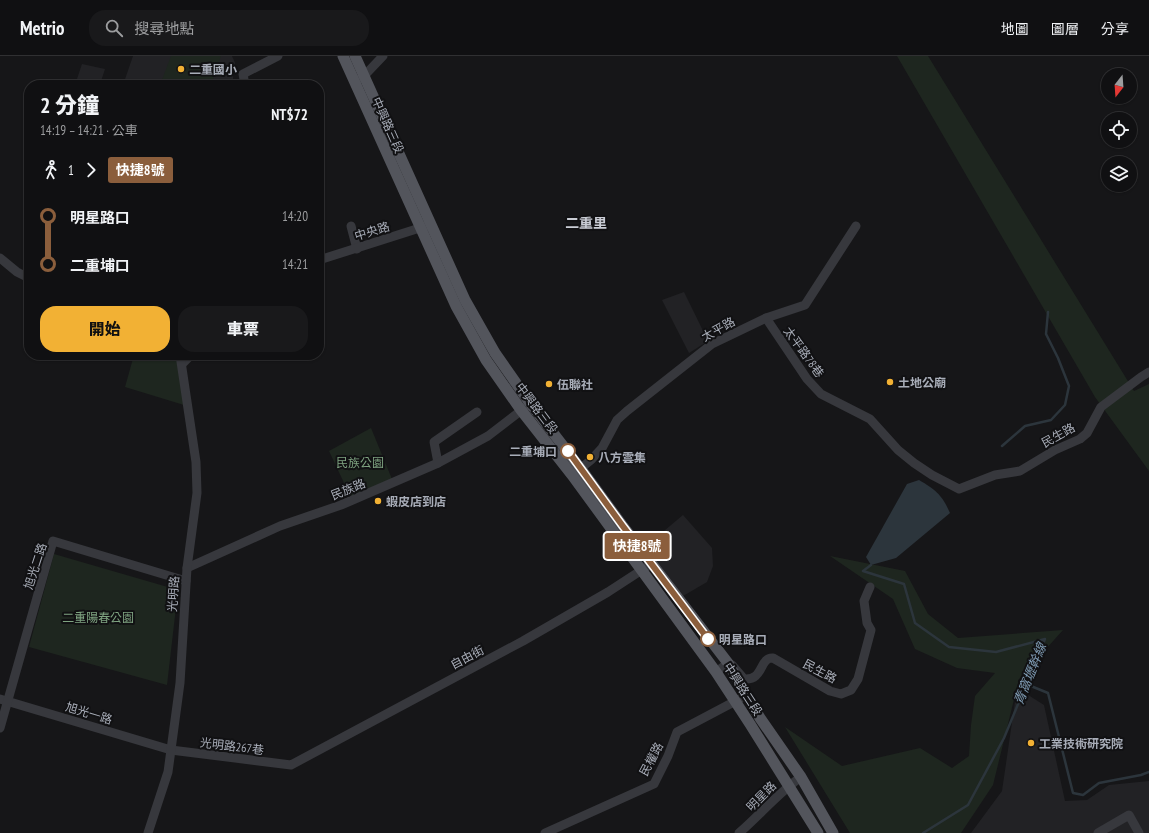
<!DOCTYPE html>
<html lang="zh-TW">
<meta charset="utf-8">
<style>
:root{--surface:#101012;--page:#19191b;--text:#f1f3f6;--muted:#9c9d9f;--line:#303032;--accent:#f2b134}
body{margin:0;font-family:"PT Sans Narrow","Noto Sans TC",sans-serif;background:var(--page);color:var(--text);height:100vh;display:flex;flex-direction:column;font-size:15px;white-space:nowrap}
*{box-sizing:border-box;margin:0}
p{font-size:13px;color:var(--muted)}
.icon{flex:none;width:22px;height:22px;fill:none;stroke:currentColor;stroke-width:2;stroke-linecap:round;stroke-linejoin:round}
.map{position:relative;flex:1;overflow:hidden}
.drawer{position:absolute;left:24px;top:24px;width:300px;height:280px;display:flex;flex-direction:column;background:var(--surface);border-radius:16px;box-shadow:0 1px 3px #0004,0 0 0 1px var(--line)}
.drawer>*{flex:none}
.badge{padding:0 8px;border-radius:3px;font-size:14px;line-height:26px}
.needle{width:26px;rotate:197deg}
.controls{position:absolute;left:1101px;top:12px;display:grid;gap:8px}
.controls a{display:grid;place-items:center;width:36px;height:36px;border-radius:50%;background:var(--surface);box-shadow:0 1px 3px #0004,0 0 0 1px var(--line);font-size:20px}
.map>.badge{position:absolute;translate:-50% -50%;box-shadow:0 0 0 2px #fff}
.legs{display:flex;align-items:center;gap:6px;height:44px;padding:0 16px;font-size:13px}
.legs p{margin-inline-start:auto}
.overview{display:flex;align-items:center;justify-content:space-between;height:68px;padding:0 16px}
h1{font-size:22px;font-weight:800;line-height:30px}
.primary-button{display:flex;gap:8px;margin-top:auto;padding:8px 16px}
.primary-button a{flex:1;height:46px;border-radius:16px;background:var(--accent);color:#111;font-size:16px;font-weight:800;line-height:46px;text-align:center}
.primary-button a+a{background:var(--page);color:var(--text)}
ul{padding:0 16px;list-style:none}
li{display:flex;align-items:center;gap:14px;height:48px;font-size:15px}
li i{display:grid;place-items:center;width:6px;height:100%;margin:0 5px;background:currentColor}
li i::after{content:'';width:10px;height:10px;margin:-5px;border:3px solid;border-radius:50%;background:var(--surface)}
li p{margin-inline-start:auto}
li:first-child i{background:linear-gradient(#0000 50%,currentColor 0)}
li:last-child i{background:linear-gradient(currentColor 50%,#0000 0)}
header{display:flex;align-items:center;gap:24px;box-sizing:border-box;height:56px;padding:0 20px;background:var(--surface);border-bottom:1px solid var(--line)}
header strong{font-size:19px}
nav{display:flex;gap:22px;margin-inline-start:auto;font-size:14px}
.search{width:280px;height:36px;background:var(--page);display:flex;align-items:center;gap:10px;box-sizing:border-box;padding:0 14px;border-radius:16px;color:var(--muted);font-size:15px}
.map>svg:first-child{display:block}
.built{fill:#222225}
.green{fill:#1e261f}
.water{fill:#2c353c}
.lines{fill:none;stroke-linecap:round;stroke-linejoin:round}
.stream{stroke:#2c353c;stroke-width:2.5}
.minor{stroke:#37383d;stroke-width:9}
.major{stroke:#53555c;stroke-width:11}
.line-1-casing{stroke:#fff;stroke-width:9}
.line-1{stroke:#8b5e3c;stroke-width:6}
.poi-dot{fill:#f2b134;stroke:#111113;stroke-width:1.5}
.stop-1-dot{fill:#fff;stroke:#8b5e3c;stroke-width:2}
.labels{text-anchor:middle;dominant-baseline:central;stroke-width:4;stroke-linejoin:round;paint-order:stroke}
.poi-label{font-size:12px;font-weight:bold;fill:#a8adb8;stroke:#111113;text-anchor:start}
.street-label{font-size:12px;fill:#a8adb8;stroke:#111113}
.stop-label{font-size:12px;font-weight:bold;fill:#a8adb8;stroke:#111113;text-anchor:end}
.park-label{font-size:12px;fill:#7fa381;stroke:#111113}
.water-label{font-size:13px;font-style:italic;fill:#7f9bb3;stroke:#111113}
.quarter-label{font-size:14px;font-weight:bold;fill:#c9ccd4;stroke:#111113}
</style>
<header>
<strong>Metrio</strong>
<div class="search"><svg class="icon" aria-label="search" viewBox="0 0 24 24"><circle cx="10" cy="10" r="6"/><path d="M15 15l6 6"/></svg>搜尋地點</div>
<nav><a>地圖</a><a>圖層</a><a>分享</a></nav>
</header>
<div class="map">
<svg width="1149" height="777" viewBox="0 0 1149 777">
<rect width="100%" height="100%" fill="#161618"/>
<!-- built -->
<g class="built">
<path d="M133,0H232L235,7L233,19V29H123Z"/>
<path d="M82,8L105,13L101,25L116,29H75Z"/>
<path d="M684,236L708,285L689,297L662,244Z"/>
<path d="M683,459L712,492L713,510L707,526L683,540L645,491Z"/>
<path d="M1017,632L1044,649L1065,745L1087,744L1109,729L1149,725V777H971L1002,735Z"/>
</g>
<!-- green -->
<g class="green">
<path d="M171,0H221L211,29H160Z"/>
<path d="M897,0H928L1134,335L1149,328V415L1095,341Z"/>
<path d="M134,299H176L179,311L184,349L125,331Z"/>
<path d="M371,372L394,428L353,446L329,395Z"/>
<path d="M54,498L178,534L167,629L29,591Z"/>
<path d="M830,500L905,515L928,558L958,582L1063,574L1019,623L993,729L961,777H850L785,671L842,710L920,692L952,712L969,700L971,669L975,640L995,617L957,612L915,593L893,543Z"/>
</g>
<!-- water -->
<path class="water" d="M919,424C936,434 942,439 950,457L896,502L871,509L866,501L907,428Z"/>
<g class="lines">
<!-- stream -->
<g class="stream">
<path d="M1002,390L1025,370L1051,364L1065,349L1069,330L1058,302L1046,278L1048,256"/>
<path d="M871,509L863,515L904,528L915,567L949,591L996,596L1045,583L1004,682L968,749L923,777"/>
<path d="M1026,628L1048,637L1073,737L1083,739L1099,727L1141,719L1149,716"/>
</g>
<!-- minor -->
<g class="minor">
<path d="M359,23L364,20L383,0"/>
<path d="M245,29L243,18L278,0"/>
<path d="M351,170L357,193"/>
<path d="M0,202L17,216L29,222"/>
<path d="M319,204L426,170"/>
<path d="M766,262L807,323L821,338L870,363L898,394L914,407L932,419L959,433L995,419L1020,415L1055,394L1080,383L1087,377L1101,351L1141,321L1149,316"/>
<path d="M182,308L191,299"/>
<path d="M438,407L434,386L477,356"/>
<path d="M576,416L591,404L602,392L617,364L627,355L712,288L766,262L805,249L856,170"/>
<path d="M187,512L280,470L341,449L438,407L488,380L527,350"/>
<path d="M716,616L728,607L732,609L744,623C764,625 759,601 773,602L830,635L841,638L851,634L858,623L871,574L867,567L864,545L870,531"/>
<path d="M0,643L171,694L291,709L523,585L608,536L651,508"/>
<path d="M0,672L53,485L186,525"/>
<path d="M148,777L168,716L180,627L187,512L197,437L196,406L180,299"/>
<path d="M545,777L654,728L668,700L677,676L747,639"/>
<path d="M739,777C760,759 778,737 801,721"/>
<path d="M1098,777L1129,759L1139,777"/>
</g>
<!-- major -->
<g class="major">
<path d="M343,0L456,250L486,304L521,354L572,419L716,616L750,668L818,777"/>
<path d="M355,0L465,244L495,297L530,347L581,413L622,469L728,607L760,662L801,721L833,777"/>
</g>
</g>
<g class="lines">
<defs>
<path id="line-1" d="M568,395L622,469L708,583"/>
</defs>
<!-- line-1 casing -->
<use href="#line-1" class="line-1-casing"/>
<!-- line-1 -->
<use href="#line-1" class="line-1"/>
</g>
<!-- markers -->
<g class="poi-dot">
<circle cx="181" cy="13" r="4"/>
<circle cx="890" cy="326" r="4"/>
<circle cx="549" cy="328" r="4"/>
<circle cx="590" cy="401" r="4"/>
<circle cx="378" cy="445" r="4"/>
<circle cx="1031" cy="687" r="4"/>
</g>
<g class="stop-1-dot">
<circle cx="568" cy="395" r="7"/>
<circle cx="708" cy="583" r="7"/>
</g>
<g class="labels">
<!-- poi labels -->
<g class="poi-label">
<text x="189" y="13">二重國小</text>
<text x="898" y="326">土地公廟</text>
<text x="557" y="328">伍聯社</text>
<text x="598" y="401">八方雲集</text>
<text x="386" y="445">蝦皮店到店</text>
<text x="1039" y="687">工業技術研究院</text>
</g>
<!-- street labels -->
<g class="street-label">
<text transform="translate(388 69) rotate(66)">中興路三段</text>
<text transform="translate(372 175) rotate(-17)">中央路</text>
<text transform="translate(718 273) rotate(-29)">太平路</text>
<text transform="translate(804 296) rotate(54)">太平路78巷</text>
<text transform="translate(537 352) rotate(53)">中興路三段</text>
<text transform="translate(1058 379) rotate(-29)">民生路</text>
<text transform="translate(348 433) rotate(-22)">民族路</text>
<text transform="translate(35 510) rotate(-72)">旭光二路</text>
<text transform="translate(173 538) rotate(-86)">光明路</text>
<text transform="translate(467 601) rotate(-28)">自由街</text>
<text transform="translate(820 615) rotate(28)">民生路</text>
<text transform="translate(743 633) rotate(57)">中興路三段</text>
<text transform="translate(89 657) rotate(17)">旭光一路</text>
<text transform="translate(232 690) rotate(7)">光明路267巷</text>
<text transform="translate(651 703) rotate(-62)">民權路</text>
<text transform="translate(761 740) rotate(-45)">明星路</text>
</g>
<!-- stop labels -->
<g class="stop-label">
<text x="557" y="395">二重埔口</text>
<text x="719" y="583" text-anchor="start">明星路口</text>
</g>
<!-- park labels -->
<g class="park-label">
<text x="360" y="406">民族公園</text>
<text x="98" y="561">二重陽春公園</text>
</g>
<!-- water labels -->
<g class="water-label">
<text transform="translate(1030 618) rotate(-68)">青窩壢幹線</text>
</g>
<!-- quarter labels -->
<g class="quarter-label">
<text x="586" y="167">二重里</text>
</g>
</g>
</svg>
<div class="controls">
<a><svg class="needle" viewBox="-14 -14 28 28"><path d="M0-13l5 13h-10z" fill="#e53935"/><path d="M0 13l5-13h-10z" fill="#9c9d9f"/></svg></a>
<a><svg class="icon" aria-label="locate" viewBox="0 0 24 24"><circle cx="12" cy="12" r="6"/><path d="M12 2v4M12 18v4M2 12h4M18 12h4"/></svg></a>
<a><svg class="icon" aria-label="layers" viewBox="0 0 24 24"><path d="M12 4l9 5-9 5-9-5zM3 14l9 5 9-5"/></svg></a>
</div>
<b class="badge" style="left:637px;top:490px;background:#8b5e3c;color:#fff">快捷8號</b>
<section class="drawer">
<div class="overview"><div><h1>2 分鐘</h1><p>14:19 – 14:21 · 公車</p></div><b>NT$72</b></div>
<div class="legs"><svg class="icon" aria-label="walk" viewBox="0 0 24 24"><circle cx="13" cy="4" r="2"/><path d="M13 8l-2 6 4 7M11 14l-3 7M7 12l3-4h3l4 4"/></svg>1<svg class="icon" aria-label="forward" viewBox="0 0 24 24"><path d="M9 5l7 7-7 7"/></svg><b class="badge" style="background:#8b5e3c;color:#fff">快捷8號</b></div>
<ul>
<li><i style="color:#8b5e3c"></i><b>明星路口</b><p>14:20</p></li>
<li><i style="color:#8b5e3c"></i><b>二重埔口</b><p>14:21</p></li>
</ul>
<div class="primary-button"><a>開始</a><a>車票</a></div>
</section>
</div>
